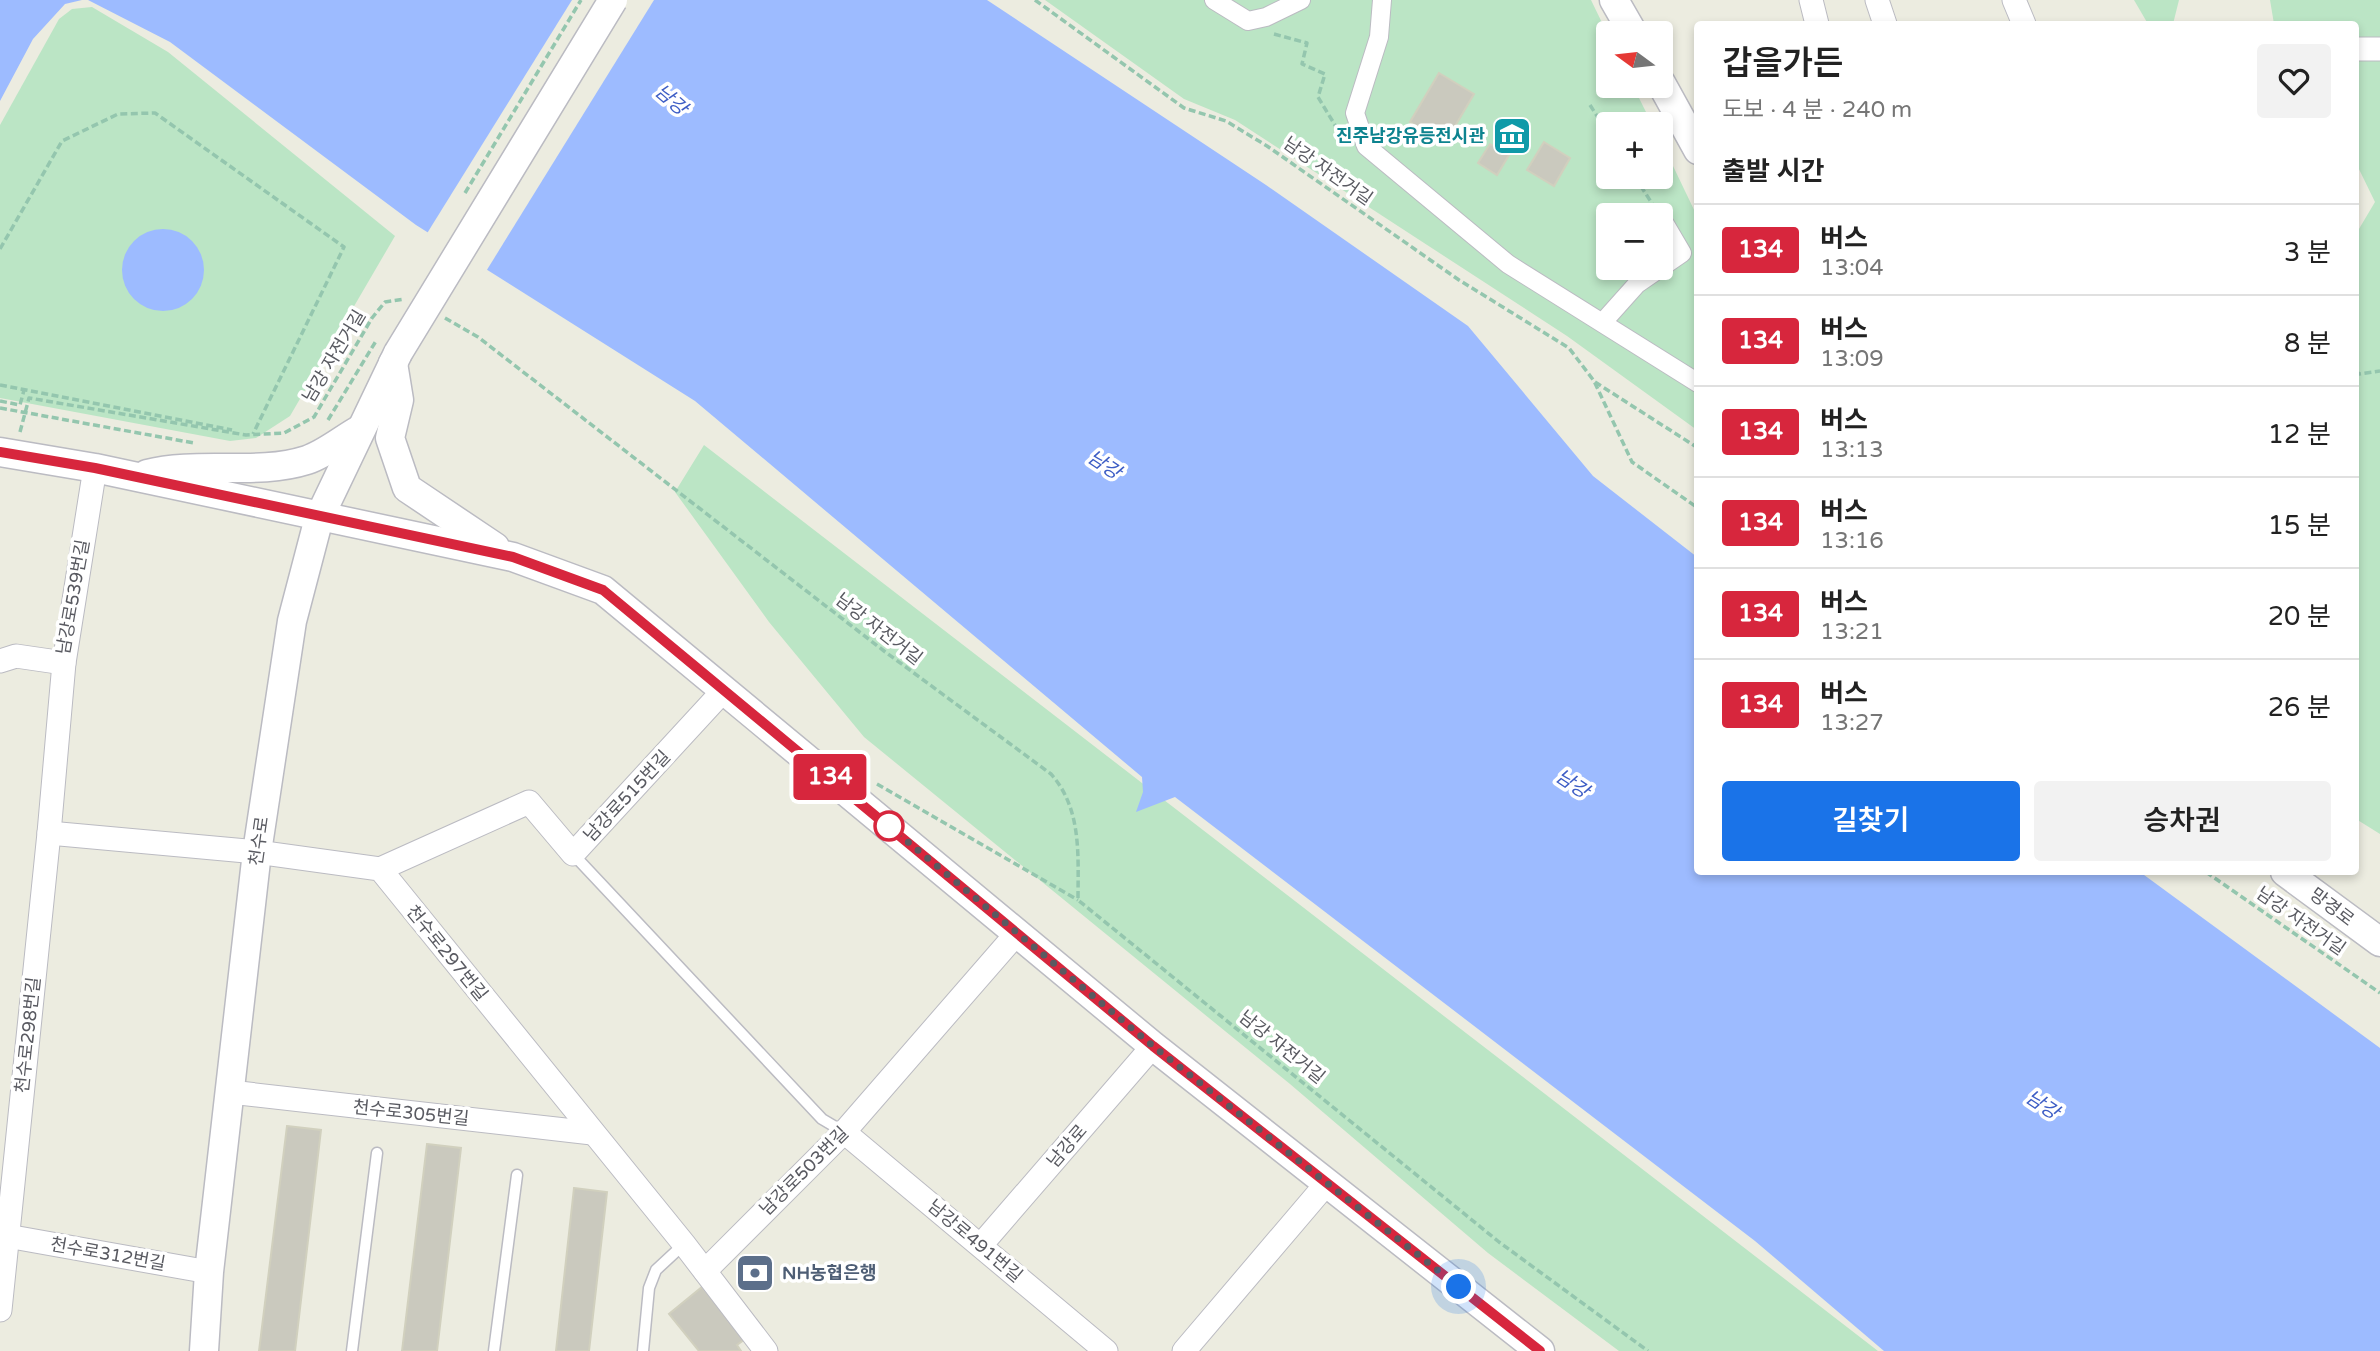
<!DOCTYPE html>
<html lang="ko">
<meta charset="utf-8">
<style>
:root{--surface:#fff;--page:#f2f2f2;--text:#222;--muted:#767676;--line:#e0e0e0;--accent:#1a73e8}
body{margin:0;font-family:"Varela Round","Noto Sans KR",sans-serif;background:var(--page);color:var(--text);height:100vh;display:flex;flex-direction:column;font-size:26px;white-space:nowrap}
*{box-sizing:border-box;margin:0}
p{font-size:23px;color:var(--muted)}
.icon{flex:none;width:38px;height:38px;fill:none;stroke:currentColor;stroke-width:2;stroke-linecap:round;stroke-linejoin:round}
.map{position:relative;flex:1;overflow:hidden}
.side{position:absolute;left:1694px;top:21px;width:665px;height:854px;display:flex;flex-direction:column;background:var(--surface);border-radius:7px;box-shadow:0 4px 10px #0003}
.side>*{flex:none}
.badge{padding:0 14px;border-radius:5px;font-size:24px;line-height:46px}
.needle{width:46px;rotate:285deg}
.buttons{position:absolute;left:1596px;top:21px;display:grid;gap:14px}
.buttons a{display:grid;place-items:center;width:77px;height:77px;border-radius:7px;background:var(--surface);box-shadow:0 4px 10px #0003;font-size:35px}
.you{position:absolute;width:35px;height:35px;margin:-18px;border:5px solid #fff;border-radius:50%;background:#1a73e8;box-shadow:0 0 0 10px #1a73e833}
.map>.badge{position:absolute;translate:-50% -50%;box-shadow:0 0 0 4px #fff}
h2{padding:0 28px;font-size:26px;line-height:63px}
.round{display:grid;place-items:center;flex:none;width:74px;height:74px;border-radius:7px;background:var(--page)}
.summary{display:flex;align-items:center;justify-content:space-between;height:119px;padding:0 28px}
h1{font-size:33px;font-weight:600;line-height:52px}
.button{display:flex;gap:14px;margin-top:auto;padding:14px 28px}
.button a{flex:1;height:80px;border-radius:7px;background:var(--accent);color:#fff;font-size:28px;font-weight:600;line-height:80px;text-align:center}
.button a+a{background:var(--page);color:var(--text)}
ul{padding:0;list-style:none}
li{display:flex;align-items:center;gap:21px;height:91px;padding:0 28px;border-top:2px solid var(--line)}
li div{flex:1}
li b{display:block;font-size:26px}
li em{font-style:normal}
li .badge{min-width:77px;font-weight:700;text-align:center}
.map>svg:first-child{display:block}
.green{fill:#bbe5c5;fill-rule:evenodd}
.water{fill:#9dbbff}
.pier{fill:#ecece0}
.building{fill:#cac9be;stroke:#d1d0be;stroke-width:2}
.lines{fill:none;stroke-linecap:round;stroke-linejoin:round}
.service-casing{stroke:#bbbbc2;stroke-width:13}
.pedestrian-casing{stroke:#bbbbc2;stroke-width:20}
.minor-casing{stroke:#bbbbc2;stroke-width:25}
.tertiary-casing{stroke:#bbbbc2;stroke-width:31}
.path{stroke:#94c6ae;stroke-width:3.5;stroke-dasharray:7 3.5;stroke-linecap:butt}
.service{stroke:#fff;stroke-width:10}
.pedestrian{stroke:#fff;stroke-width:18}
.minor{stroke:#fff;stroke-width:23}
.tertiary{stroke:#fff;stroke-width:28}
.tertiary-bridge-casing{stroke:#bbbbc2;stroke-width:31;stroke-linecap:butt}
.path-bridge{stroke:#94c6ae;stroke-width:3.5;stroke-dasharray:7 3.5;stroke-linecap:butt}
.tertiary-bridge{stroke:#fff;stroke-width:28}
.line-casing{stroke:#fff;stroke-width:16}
.line{stroke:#d7263d;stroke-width:10}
.walk{stroke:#595a61;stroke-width:7;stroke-dasharray:0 12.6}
.stop-dot{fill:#fff;stroke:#d7263d;stroke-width:3.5}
.labels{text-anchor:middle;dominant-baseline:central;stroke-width:7;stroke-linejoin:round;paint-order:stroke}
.culture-label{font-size:18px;font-weight:bold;fill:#0d838f;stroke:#fff;text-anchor:end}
.street-label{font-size:18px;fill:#595a61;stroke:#fff}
.service-label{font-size:18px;font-weight:bold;fill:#4e5e75;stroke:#fff;text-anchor:start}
.water-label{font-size:19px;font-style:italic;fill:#3d5dc5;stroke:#fff}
</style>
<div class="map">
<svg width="2380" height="1351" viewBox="0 0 2380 1351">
<rect width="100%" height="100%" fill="#ecece0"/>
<!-- green -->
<g class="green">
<path d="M1045,0H1591L1608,35V86H1633L1652,124H1608V177H1661V141L1697,216V430L1567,336L1235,120L1184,99ZM1608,215H1661V268H1608Z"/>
<path d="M2134,0H2179L2173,24H2148Z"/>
<path d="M2270,0H2380V834L2356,819V234L2375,202L2356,163V24H2274Z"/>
<path d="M92,7L168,52L395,236L290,416L256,438L230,441L0,398V125L59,19L72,9Z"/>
<path d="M704,445L1878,1351H1619L1488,1253L1290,1084L864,737L769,622L675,492Z"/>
</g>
<!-- water -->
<g class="water">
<path d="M0,0H82L65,4L33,39L0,101Z"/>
<path d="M88,0H987L1266,185L1468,326L1593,476L1697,557L1698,872H2140L2380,1048V1351H1884L1755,1241L1175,797L1136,812L1143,792L1142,777L695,401L416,225L170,42Z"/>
<circle cx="163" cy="270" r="41"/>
</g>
<!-- pier -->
<path class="pier" d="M572,0H654L485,273L426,235Z"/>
<!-- building -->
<g class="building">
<path d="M1439,73L1474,94L1445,143L1410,122Z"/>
<path d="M1544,142L1570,158L1554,186L1527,170Z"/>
<path d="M1490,144L1509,155L1497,175L1478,163Z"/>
<path d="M287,1126L321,1130L295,1351H259Z"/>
<path d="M427,1144L461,1148L437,1351H402Z"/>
<path d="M574,1188L607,1192L589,1351H556Z"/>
<path d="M702,1287L745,1339L737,1345L741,1351H699L669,1314Z"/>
</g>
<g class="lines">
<defs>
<g id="service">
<path d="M573,854L822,1119L844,1132"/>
<path d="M352,1351L377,1153"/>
<path d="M494,1351L517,1175"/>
<path d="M643,1351L649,1288L656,1270L684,1244"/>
</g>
<g id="pedestrian">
<path d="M1214,0L1248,21L1266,17L1301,0"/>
<path d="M1382,0L1379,37L1355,113L1366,146L1508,264L1698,383"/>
<path d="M1603,322L1637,284L1682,253L1662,219"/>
</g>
<g id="minor">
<path d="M1811,0L1817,24"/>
<path d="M1877,0L1885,24"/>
<path d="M2014,0L2024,24"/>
<path d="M2356,49H2380"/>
<path d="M0,661L16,656L64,663"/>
<path d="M49,833L257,852L380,869L684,1244L766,1351"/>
<path d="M380,869L529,802L573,854L724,690"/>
<path d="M230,1092L592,1133"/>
<path d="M844,1132L1106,1351"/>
<path d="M7,1236L209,1272"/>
<path d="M981,1245L1153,1046"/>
<path d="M705,1271L844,1132L1017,933"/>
<path d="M0,1310L49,833L64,663L95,468"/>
<path d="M1184,1351L1327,1183"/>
</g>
<g id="tertiary">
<path d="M1614,0L1633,33"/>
<path d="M1661,83L1698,150"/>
<path d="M393,363L399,400L390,438L407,488L495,547"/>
<path d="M0,452L95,468L513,557L603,590L1153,1046L1540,1351"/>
<path d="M147,474C198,461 257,476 307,460C325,454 343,439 359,430"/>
<path d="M2285,872L2380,942"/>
<path d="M204,1351L209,1272L257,852L292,621L319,518L398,353"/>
</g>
</defs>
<!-- service casing -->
<use href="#service" class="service-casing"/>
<!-- pedestrian casing -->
<use href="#pedestrian" class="pedestrian-casing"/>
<!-- minor casing -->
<use href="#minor" class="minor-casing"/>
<!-- tertiary casing -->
<use href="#tertiary" class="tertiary-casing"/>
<!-- path -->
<g class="path">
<path d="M1035,0L1184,108L1226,121L1267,146L1459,280L1569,348L1594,381L1632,462L1698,508"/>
<path d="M1274,34L1307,43L1302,64L1325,74L1318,97L1341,135"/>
<path d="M1590,105L1608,133"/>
<path d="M1635,177L1653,205"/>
<path d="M0,249L62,141L118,114L155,113L344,247L253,434"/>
<path d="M445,318L478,337L884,651L1051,774C1082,809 1078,855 1078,900L1499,1242L1648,1351"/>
<path d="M2356,370L2359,374L2380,371"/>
<path d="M1595,382L1698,448"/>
<path d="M0,385L232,430"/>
<path d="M0,401L20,405L24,390"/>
<path d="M0,408L194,443"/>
<path d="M20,432L29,398L246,435L284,433L314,417L372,318L385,302L405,299"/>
<path d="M877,784L1078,900"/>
<path d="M2206,872L2380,993"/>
</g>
<!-- service -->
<use href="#service" class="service"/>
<!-- pedestrian -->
<use href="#pedestrian" class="pedestrian"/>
<!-- minor -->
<use href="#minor" class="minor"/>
<!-- tertiary -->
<use href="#tertiary" class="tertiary"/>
<defs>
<path id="tertiary-bridge" d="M398,353L613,0"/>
</defs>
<!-- tertiary-bridge casing -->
<use href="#tertiary-bridge" class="tertiary-bridge-casing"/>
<!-- path-bridge -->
<g class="path-bridge">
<path d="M465,193L581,0"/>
<path d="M328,420L376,341"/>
</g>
<!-- tertiary-bridge -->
<use href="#tertiary-bridge" class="tertiary-bridge"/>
</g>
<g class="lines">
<defs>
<path id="line" d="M0,452L95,468L513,557L603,590L1153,1046L1540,1351"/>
</defs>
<!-- line casing -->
<use href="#line" class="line-casing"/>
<!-- line -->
<use href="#line" class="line"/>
<!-- walk -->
<path class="walk" d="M889,826L1153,1046L1459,1287"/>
</g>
<!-- icons -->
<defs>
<symbol id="museum-square" viewBox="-11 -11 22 22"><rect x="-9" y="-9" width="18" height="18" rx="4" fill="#0f9aa8" stroke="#fff"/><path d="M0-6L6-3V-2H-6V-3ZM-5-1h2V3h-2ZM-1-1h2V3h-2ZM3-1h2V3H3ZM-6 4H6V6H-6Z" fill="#fff"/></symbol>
<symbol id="bank-square" viewBox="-11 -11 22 22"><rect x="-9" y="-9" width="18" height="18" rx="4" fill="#5c6f8a" stroke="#fff"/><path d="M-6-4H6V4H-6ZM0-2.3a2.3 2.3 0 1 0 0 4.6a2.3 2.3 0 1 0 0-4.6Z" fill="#fff"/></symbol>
</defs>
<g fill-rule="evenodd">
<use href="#museum-square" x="1490" y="114" width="44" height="44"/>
<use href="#bank-square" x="733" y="1251" width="44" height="44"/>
</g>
<!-- markers -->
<circle class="stop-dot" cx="889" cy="826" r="14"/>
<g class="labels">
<!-- culture labels -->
<g class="culture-label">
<text x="1485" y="136">진주남강유등전시관</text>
</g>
<!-- street labels -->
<g class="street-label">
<text transform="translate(1328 171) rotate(35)">남강 자전거길</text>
<text transform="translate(334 356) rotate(-59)">남강 자전거길</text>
<text transform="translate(73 597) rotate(-80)">남강로539번길</text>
<text transform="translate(879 629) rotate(38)">남강 자전거길</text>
<text transform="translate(627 796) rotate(-47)">남강로515번길</text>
<text transform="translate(259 841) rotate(-82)">천수로</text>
<text transform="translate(2332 907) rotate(37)">망경로</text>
<text transform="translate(2301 921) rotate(35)">남강 자전거길</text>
<text transform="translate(447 953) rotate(51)">천수로297번길</text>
<text transform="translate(28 1035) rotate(-84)">천수로298번길</text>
<text transform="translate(1282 1047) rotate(39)">남강 자전거길</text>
<text transform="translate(411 1113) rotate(6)">천수로305번길</text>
<text transform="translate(1067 1146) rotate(-49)">남강로</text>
<text transform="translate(804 1171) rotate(-45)">남강로503번길</text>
<text transform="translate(975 1241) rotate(40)">남강로491번길</text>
<text transform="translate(108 1254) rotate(10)">천수로312번길</text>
</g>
<!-- service labels -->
<g class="service-label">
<text x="782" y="1273">NH농협은행</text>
</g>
<!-- water labels -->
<g class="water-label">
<text transform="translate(671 100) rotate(41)">남강</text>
<text transform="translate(1104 465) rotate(34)">남강</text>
<text transform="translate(1572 784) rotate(34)">남강</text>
<text transform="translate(2042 1105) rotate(34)">남강</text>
</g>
</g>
</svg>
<div class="buttons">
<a><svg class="needle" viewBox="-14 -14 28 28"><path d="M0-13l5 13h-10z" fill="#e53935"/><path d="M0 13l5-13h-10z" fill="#767676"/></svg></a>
<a>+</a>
<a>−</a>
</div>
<div class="you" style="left:1459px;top:1287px"></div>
<b class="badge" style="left:830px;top:777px;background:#d7263d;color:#fff">134</b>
<section class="side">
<div class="summary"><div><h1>갑을가든</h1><p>도보 · 4 분 · 240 m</p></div><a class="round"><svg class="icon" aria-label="heart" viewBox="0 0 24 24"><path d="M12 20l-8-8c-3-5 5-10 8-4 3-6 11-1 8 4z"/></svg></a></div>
<h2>출발 시간</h2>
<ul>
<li><span class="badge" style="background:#d7263d;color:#fff">134</span><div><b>버스</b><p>13:04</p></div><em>3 분</em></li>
<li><span class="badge" style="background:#d7263d;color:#fff">134</span><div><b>버스</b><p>13:09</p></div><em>8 분</em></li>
<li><span class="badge" style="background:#d7263d;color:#fff">134</span><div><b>버스</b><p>13:13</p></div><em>12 분</em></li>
<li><span class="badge" style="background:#d7263d;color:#fff">134</span><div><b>버스</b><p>13:16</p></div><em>15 분</em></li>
<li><span class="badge" style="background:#d7263d;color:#fff">134</span><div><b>버스</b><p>13:21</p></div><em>20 분</em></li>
<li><span class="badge" style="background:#d7263d;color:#fff">134</span><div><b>버스</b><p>13:27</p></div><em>26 분</em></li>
</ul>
<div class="button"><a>길찾기</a><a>승차권</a></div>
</section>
</div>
